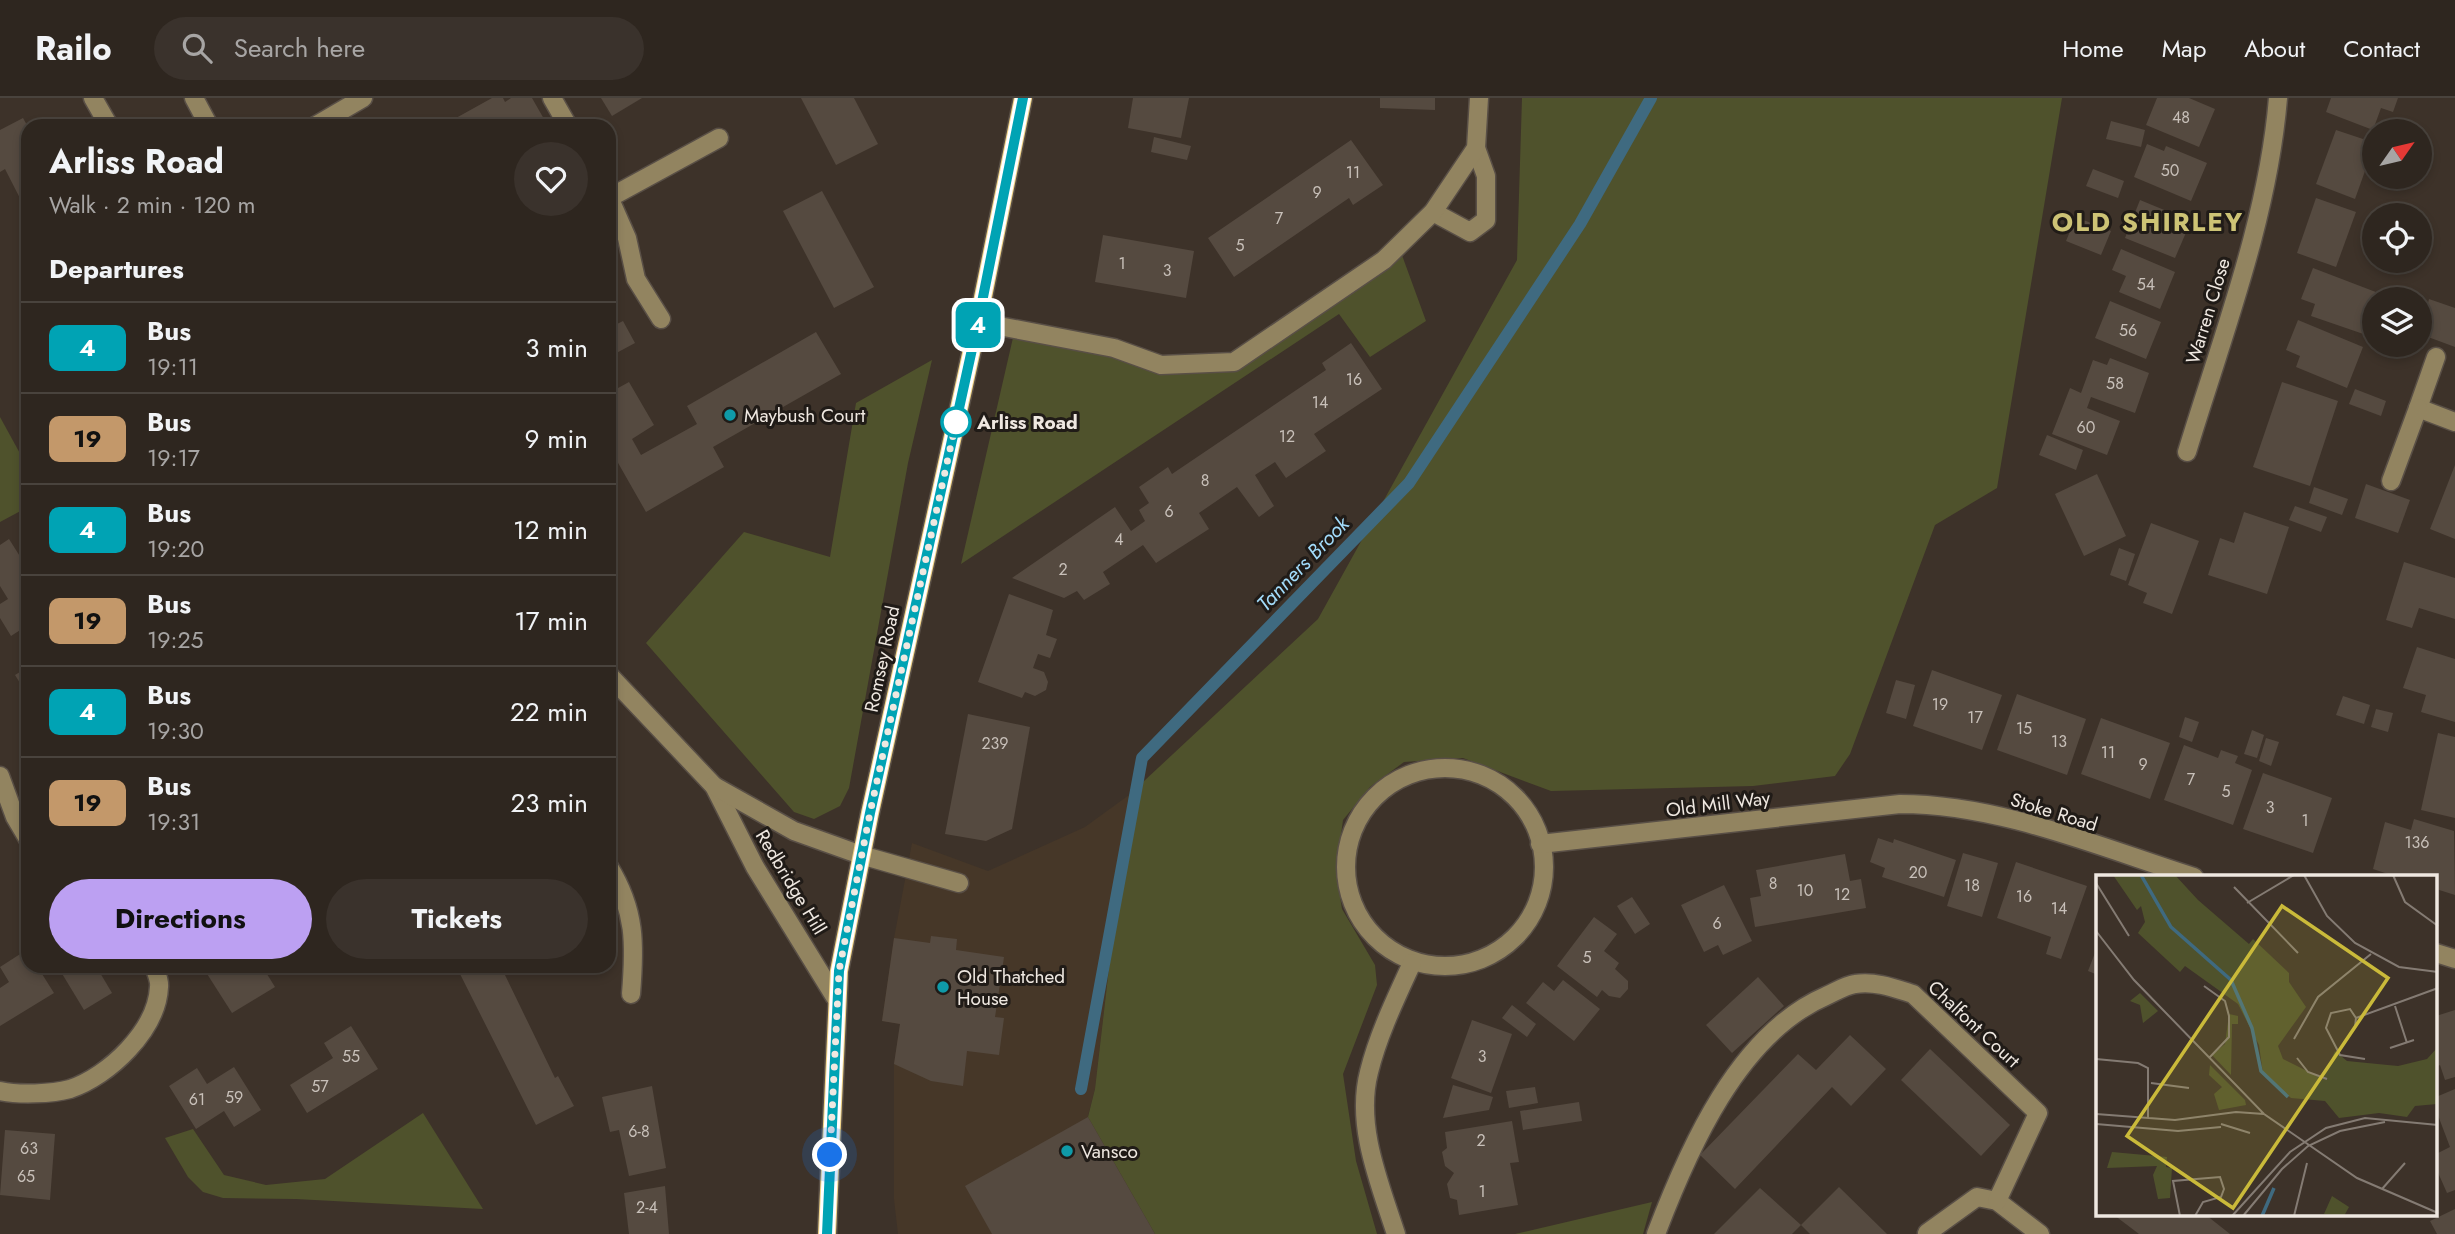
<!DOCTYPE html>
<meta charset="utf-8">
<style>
:root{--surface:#2e261f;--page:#3a322c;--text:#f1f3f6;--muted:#a7a5a4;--line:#49433d;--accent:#bca0f2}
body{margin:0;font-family:Jost,sans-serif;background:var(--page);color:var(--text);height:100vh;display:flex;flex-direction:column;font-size:26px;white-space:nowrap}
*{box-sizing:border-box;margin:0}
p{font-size:23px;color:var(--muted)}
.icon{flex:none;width:38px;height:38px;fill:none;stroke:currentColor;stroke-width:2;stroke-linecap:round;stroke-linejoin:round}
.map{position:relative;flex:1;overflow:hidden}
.details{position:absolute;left:21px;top:21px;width:595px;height:854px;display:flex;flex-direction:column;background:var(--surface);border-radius:21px;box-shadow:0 4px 10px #0003,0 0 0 2px var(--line)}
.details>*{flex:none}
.badge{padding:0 14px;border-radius:10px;font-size:24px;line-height:46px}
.needle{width:46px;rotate:56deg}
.fabs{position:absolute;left:2362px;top:21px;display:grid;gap:14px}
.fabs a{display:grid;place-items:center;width:70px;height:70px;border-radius:50%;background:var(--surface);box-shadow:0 4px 10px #0003,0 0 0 2px var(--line);font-size:35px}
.you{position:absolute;width:35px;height:35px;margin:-18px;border:5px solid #fff;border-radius:50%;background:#1a73e8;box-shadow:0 0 0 10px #1a73e833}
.map>.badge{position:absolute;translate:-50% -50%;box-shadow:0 0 0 4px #fff}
h2{padding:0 28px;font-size:26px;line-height:63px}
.round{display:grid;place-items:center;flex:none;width:74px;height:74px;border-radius:37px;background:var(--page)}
.overview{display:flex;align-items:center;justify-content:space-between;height:119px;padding:0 28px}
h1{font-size:33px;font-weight:700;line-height:52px}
.primary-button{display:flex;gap:14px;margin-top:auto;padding:14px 28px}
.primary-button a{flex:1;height:80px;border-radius:42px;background:var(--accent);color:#111;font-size:28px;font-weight:700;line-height:80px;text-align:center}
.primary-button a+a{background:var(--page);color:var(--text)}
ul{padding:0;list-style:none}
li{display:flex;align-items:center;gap:21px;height:91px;padding:0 28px;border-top:2px solid var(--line)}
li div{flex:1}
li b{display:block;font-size:26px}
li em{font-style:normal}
li .badge{min-width:77px;font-weight:700;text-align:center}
header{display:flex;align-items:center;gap:42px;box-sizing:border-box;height:98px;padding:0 35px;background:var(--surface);border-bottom:2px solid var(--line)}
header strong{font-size:33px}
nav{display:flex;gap:38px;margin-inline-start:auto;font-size:24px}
.search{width:490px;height:63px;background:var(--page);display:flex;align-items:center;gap:18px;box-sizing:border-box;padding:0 24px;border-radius:38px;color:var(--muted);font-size:26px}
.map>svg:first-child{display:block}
.built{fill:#463728}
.green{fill:#4f522c}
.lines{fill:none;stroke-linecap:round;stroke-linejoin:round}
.stream{stroke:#3f6a80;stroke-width:12}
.building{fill:#554a40}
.minor-casing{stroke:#594f46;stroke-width:21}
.major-casing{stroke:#594f46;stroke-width:21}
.minor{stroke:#928460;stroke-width:18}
.major{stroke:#f1d486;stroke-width:18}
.line-casing{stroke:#fff;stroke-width:16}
.line{stroke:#00a3b4;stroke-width:10}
.walk{stroke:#efe8e1;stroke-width:7;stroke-dasharray:0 12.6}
.culture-dot{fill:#0f9aa8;stroke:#201b17;stroke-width:2.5}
.stop-dot{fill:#fff;stroke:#00a3b4;stroke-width:3.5}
.labels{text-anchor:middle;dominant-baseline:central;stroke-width:6;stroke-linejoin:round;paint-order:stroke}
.number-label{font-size:16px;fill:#c8c0b9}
.street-label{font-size:19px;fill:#efe8e1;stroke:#201b17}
.poi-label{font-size:19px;fill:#efe8e1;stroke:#201b17;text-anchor:start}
.stop-label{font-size:19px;font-weight:bold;fill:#efe8e1;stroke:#201b17;text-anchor:start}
.water-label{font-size:21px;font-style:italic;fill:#a2dbfa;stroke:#201b17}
.district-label{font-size:26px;font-weight:bold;letter-spacing:2px;fill:#cdc375;stroke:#201b17}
.inset-river{fill:none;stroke:#3f6a80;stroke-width:3.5}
.inset-road{fill:none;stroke:#847b73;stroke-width:2}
.view{fill:#caba3a;fill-opacity:0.15;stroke:#caba3a;stroke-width:3.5}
.inset-edge{fill:none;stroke:#efe8e1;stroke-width:3.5}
</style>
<header>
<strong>Railo</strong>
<div class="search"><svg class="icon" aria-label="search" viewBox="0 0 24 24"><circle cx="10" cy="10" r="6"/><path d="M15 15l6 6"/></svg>Search here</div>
<nav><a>Home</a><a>Map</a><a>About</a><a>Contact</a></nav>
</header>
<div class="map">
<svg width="2455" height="1136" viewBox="0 0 2455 1136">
<rect width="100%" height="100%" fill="#3d3229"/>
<!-- built -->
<path class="built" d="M1129,697L1095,991L1088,1018L1155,1136H898L894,1101V966L900,926L882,923L894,840L912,745L988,773L1085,729Z"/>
<!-- green -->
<g class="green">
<path d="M1522,0H2062L1997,390L1935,427L1850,656L1835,678L1753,688L1551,693L1463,660L1404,664L1370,689L1343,722L1336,773L1342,811L1375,867L1377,887L1343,976L1356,1063L1377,1136H1155L1088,1019L1095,991L1129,697L1318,521L1517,162Z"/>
<path d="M1399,149L1426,223L1370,259L1339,216L961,466L1015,231L1161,267L1234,264Z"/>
<path d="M932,262L908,365L849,690L840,708L814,721L794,714L646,545L744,434L830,459L856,305Z"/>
<path d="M0,319L28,370V409L0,424Z"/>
<path d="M423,1015L483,1111L296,1101L223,1100L203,1094L188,1079L165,1040L193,1031L224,1077L266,1087L325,1081Z"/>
<path d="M1652,1104L1643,1136H1515Z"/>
</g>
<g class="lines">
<!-- stream -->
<path class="stream" d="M1081,991L1142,660L1409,385L1580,126L1651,0"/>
</g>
<!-- building -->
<g class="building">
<path d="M492,0H503L505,4L511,0H532L548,28H460L456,20Z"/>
<path d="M601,0H642L612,18Z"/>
<path d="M801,0H854L878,46L836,67Z"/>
<path d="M1133,0H1189L1181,40L1128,30Z"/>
<path d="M1380,0H1435V12L1380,10Z"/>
<path d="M2157,0H2189L2215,11L2199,49L2146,27Z"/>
<path d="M2331,0H2398L2393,14L2381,10L2373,32L2326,14Z"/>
<path d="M23,20L28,29L26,112L5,71L0,74V32Z"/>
<path d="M2111,23L2145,32L2141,49L2106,41Z"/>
<path d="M2336,32L2375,45L2355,101L2316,86Z"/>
<path d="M1154,39L1191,48L1187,62L1151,54Z"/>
<path d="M1351,42L1383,87L1353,107L1349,100L1234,179L1208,140Z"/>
<path d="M2147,46L2164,53L2166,48L2207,65L2191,103L2134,79Z"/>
<path d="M2093,71L2124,83L2118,100L2086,88Z"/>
<path d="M822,93L874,189L834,210L783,113Z"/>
<path d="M2316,100L2356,114L2336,169L2297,155Z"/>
<path d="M2140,102L2191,123L2175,160L2125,140Z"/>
<path d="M2076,119L2111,133L2101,157L2066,143Z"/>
<path d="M1103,137L1194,153L1186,200L1095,184Z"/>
<path d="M2121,151L2175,174L2160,211L2119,194L2126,178L2112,172Z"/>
<path d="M2313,170L2381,196L2380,201H2375V240L2311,218L2315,206L2301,201Z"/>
<path d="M2429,201L2455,210V249L2420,236Z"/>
<path d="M2110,203L2161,224L2146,261L2095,240Z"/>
<path d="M609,220L613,228L623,223L635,245L609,259Z"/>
<path d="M2298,222L2363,249L2347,290L2296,269L2300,258L2286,252Z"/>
<path d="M816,234L841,276L713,349L724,369L646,414L609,349V295L629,284L654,327L632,341L641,357L697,326L687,308Z"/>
<path d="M1351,245L1382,291L1314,336L1326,353L1286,380L1275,364L1255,377L1274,408L1259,419L1237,389L1199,415L1209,431L1156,465L1143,447L1103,474L1110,486L1084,502L1077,493L1064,500L1012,480L1115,409L1131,433L1145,423L1139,412L1149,405L1139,389L1168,369L1172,376L1326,272L1322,265Z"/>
<path d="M2110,260L2149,275L2135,315L2091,299L2087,310L2120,323L2107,357L2052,336L2070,290L2081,295L2093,262L2107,267Z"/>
<path d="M2282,284L2338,303L2310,388L2253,369Z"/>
<path d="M2355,291L2386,303L2381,318L2349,306Z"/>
<path d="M2047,337L2083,352L2076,372L2039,357Z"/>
<path d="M2455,367V441L2430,431Z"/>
<path d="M2097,376L2126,438L2084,458L2055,396Z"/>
<path d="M2366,386L2410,402L2398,435L2355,420Z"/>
<path d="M2314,389L2348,401L2342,417L2309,405Z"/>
<path d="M2295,408L2327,419L2321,434L2289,422Z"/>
<path d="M2244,414L2289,429L2267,496L2208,477L2220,440L2234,445Z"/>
<path d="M2151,425L2199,443L2172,516L2143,505L2147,495L2128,487Z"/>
<path d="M9,441L28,471V527L11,538L0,520V506L8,501L0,488V447Z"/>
<path d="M2119,450L2135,456L2126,483L2110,477Z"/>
<path d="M2404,464L2455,480V521L2419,510L2412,530L2386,522Z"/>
<path d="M1009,496L1053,512L1046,537L1057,541L1050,560L1038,556L1033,570L1044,574L1048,584L1046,592L1035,598L1025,594L1022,600L978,584Z"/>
<path d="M2417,549L2455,561V624L2421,614L2426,597L2403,590Z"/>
<path d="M28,569V598L15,577Z"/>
<path d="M1932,572L2002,597L1982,652L1913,628Z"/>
<path d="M1896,582L1915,587L1906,621L1886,615Z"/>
<path d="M2017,596L2086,621L2067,677L1997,652Z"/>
<path d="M2343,598L2370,607L2364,626L2336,617Z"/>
<path d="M2376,611L2393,615L2388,634L2371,629Z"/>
<path d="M968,616L1030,629L1012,731L986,743L945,736Z"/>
<path d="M2185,619L2199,624L2192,644L2179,639Z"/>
<path d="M2101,620L2170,645L2150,701L2081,676Z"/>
<path d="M2252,632L2264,637L2257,660L2244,656Z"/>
<path d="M2438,635L2455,639V720L2421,712Z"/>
<path d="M2266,640L2279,644L2271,668L2259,663Z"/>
<path d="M2184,647L2218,660L2221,652L2238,658L2235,665L2252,672L2233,727L2164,702Z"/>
<path d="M2263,675L2332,700L2313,755L2243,731Z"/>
<path d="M2414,721L2454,733L2455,797L2436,791V779H2397L2373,771L2385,724L2411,732Z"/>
<path d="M1878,740L1893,745L1894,741L1956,762L1944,799L1882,779L1885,770L1870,764Z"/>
<path d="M1963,755L1998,765L1982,819L1947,808Z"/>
<path d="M1845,756L1850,783L1861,781L1866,810L1755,829L1750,800L1761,798L1756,772Z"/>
<path d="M2016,764L2087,788L2061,861L2046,856L2051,839L1997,820Z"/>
<path d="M1724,787L1752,843L1723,857L1718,847L1704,854L1681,807Z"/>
<path d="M1632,799L1650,826L1635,836L1617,808Z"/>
<path d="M1594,819L1617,836L1604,853L1619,865L1615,871L1628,883V891L1620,900L1609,898L1602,892L1597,899L1557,868Z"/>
<path d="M931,838L957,841L956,852L1004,859L995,919L1004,920L999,957L967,953L963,988L931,983L894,966L900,926L882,923L894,840L930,845Z"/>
<path d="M2098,847V877L2088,873Z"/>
<path d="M28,851V868H37L54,895L0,928V890L9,884L0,869Z"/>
<path d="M60,868H96L112,895L84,912L58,869Z"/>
<path d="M202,868H262L275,889L232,915Z"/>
<path d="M456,868H504L507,873L504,875L555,980L558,978L574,1008L536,1027Z"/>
<path d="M1758,879L1784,908L1732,955L1706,927Z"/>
<path d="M1563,882L1600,911L1574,943L1526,905L1543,884L1554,893Z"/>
<path d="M1512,907L1536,926L1527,939L1502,920Z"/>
<path d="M2455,912V979L2445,982L2440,967L2436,969V918Z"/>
<path d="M1472,922L1512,936L1491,995L1451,980Z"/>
<path d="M351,928L378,971L307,1015L290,987L333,960L324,945Z"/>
<path d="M1850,937L1886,971L1851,1008L1832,989L1735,1091L1700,1057L1798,956L1816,972Z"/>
<path d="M1930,951L2010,1027L1981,1058L1901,982Z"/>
<path d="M234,969L261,1012L234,1029L224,1013L196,1031L169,988L197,970L207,986Z"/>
<path d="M1453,987L1493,999L1489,1012L1443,1020Z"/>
<path d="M652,988L666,1070L629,1078L619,1032L610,1034L602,999Z"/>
<path d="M1535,989L1538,1005L1509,1010L1506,993Z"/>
<path d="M2455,991V1092L2447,1095L2436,1070V1056L2450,1049L2436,1012V999Z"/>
<path d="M1579,1004L1582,1023L1523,1032L1520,1013Z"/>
<path d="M1088,1019L1155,1136H992L965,1088Z"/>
<path d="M1512,1023L1519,1064L1510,1065L1518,1107L1459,1117L1457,1102L1450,1100L1447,1086L1454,1075L1445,1068L1442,1054L1447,1050L1445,1034Z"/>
<path d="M5,1032L55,1036L50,1102L0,1097Z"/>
<path d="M665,1088L669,1136H629L624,1095Z"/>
<path d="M1839,1089L1887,1136H1810L1801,1127Z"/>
<path d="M1760,1090L1801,1127L1792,1136H1714Z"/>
<path d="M2455,1111V1136H2437L2430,1123Z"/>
<path d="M2114,1117H2206L2230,1136H2139Z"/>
</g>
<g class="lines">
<defs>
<g id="minor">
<path d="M93,0L109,28"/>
<path d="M194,0L209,28"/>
<path d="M552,0L568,28"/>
<path d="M315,28L363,0"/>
<path d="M609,99L627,140L636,181L661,221"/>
<path d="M609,100L719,40"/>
<path d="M1433,114L1470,134L1486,122V78L1476,50"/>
<path d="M978,224L1114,250L1161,267L1234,264L1384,162L1433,114L1476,50L1479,0"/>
<path d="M2436,259L2418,310L2455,324"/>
<path d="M2187,354C2222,239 2268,121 2278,0"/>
<path d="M2391,383L2418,310"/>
<path d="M609,577L714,688L755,769L835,899"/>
<circle cx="1445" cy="769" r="99"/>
<path d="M0,678L15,719L28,741"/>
<path d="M714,688L794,733L861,757L959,785"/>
<path d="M1540,746L1900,706C2000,706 2099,749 2194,779"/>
<path d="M609,769C636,813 635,847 631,896"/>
<path d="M2436,855L2455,861"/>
<path d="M0,993C18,997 52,996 70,991C109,978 157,932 159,889C160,883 156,874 154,868"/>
<path d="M1927,1135L1977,1099L1997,1103L2040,1136"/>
<path d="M1396,1136C1380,1086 1355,1028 1369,974C1378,937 1396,900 1412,865"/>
<path d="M1656,1136C1688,1052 1738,936 1826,898C1835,894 1846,887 1855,886C1876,883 1894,890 1913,896L2038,1015L1997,1103"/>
</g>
<path id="major" d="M827,1136L839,873L870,715L978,224L1023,0"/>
</defs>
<!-- minor casing -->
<use href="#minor" class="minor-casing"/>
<!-- major casing -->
<use href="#major" class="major-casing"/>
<!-- minor -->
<use href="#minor" class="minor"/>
<!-- major -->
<use href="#major" class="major"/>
</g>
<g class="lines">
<defs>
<path id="line" d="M827,1136L839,873L870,715L978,224L1023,0"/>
</defs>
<!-- line casing -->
<use href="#line" class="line-casing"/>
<!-- line -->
<use href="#line" class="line"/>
<!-- walk -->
<path class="walk" d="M830,1057L839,873L870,715L956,324"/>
</g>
<!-- markers -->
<g class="culture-dot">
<circle cx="730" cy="317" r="7"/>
<circle cx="943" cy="889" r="7"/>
<circle cx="1067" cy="1053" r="7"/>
</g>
<circle class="stop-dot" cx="956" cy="324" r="14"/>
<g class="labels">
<!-- number labels -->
<g class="number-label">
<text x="2181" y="19">48</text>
<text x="2170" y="72">50</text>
<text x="1353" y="74">11</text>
<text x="1317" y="94">9</text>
<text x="1279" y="120">7</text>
<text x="1240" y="147">5</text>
<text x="1122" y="165">1</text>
<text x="1167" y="172">3</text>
<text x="2146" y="186">54</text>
<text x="2128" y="232">56</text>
<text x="1354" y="281">16</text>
<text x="2115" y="285">58</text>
<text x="1320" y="304">14</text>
<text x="2086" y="329">60</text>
<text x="1287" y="338">12</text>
<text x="1205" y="382">8</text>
<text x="1169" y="413">6</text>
<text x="1119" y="441">4</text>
<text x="1063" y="471">2</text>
<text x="1940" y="606">19</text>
<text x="1975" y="619">17</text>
<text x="2024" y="630">15</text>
<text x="2059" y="643">13</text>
<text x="995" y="645">239</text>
<text x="2108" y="654">11</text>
<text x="2143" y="666">9</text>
<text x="2191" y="681">7</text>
<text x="2226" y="693">5</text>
<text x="2270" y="709">3</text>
<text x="2305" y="722">1</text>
<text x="2417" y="744">136</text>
<text x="1918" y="774">20</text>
<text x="1773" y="785">8</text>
<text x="1972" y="787">18</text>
<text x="1805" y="792">10</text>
<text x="1842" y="796">12</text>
<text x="2024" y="798">16</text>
<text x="2059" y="810">14</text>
<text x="1717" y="825">6</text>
<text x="1587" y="859">5</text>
<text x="351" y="958">55</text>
<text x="1482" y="958">3</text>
<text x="320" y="988">57</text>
<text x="234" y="999">59</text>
<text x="197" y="1001">61</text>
<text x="639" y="1033">6-8</text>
<text x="1481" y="1042">2</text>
<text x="29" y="1050">63</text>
<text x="26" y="1078">65</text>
<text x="1482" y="1093">1</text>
<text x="647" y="1109">2-4</text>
</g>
<!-- street labels -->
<g class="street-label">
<text transform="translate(2208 213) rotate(-73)">Warren Close</text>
<text transform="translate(882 561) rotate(-78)">Romsey Road</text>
<text transform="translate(1718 706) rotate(-7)">Old Mill Way</text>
<text transform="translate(2054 714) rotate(17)">Stoke Road</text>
<text transform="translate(791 784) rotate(59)">Redbridge Hill</text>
<text transform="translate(1974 926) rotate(43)">Chalfont Court</text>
</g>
<!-- poi labels -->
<g class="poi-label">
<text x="744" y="317">Maybush Court</text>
<text x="957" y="878">Old Thatched<tspan x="957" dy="22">House</tspan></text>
<text x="1081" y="1053">Vansco</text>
</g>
<!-- stop labels -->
<g class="stop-label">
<text x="977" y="324">Arliss Road</text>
</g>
<!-- water labels -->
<g class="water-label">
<text transform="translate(1303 466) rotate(-46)">Tanners Brook</text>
</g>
<!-- district labels -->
<g class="district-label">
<text x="2148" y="124">OLD SHIRLEY</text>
</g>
</g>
<!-- overview -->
<g transform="translate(2096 777)">
<rect width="341" height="341" fill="#3d3229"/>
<path d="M17,0H79L102,25L153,69L157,64L193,98V107L210,132L182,171L187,184L227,204L239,176L251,186L302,191L331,184L341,173V229L319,231L311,242L283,238L243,243L229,226L195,223L167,199L163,170L142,129L89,91L84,97L42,58L49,47L45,31L41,35ZM44,118L62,136L47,148L44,130L34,126ZM133,139L142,141V149H136L135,200L116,180L129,169ZM114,190L149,225L150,230L123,235L118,219L126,212L113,200ZM16,277L71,282L70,292L76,293L74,323L62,324L57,300L61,291L11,293ZM236,321L253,332L248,341L228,339Z" fill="#4f522c"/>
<path class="inset-river" d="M45,0L75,52L135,105L156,153L165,196L192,222M166,341L178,313"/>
<path class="inset-road" d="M208,0L231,41L259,68L303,92L342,97M297,0L309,27L342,51M0,8L33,61M138,12L202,78M151,28L198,0M0,56L38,105L168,239L261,303L342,338M108,111L129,126L133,141V162L113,183M299,131L311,168M260,143L254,134L235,138L230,153L244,180L269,184M259,152L260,143L342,113M198,164L222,122L275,79M294,173L318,165M201,183L212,197L231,204M0,184L42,188L52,193V244M55,208L93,213M0,239L79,245L140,237L168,239M0,249L82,256L125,252M125,249L154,258M286,314L309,288M84,341L77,306L124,302L128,314L125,322L107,327L99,341M136,341L194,277L230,253L269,243L342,250M147,341L186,294L212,271L244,256L289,247M198,341L211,288"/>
<path class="view" d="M186,31L292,103L137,333L31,261Z"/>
<rect width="341" height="341" class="inset-edge"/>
</g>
</svg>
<div class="fabs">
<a><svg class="needle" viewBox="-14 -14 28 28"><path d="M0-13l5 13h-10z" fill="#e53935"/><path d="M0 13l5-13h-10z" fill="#a7a5a4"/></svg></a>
<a><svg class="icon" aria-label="locate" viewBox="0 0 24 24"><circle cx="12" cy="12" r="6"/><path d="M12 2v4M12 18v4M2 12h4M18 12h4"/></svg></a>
<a><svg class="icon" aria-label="layers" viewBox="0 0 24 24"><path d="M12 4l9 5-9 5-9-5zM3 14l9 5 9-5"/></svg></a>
</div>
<div class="you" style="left:830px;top:1057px"></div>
<b class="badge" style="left:978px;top:227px;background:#00a3b4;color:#fff">4</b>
<section class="details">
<div class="overview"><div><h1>Arliss Road</h1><p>Walk · 2 min · 120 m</p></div><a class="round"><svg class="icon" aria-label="heart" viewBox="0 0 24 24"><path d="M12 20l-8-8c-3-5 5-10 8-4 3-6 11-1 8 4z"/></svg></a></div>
<h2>Departures</h2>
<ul>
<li><span class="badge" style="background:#00a3b4;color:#fff">4</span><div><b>Bus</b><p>19:11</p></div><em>3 min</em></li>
<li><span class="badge" style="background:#c3986a;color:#111">19</span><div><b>Bus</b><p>19:17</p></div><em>9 min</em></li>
<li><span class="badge" style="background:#00a3b4;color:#fff">4</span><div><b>Bus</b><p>19:20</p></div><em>12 min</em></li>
<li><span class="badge" style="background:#c3986a;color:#111">19</span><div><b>Bus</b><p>19:25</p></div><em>17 min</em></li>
<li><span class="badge" style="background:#00a3b4;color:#fff">4</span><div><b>Bus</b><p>19:30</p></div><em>22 min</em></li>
<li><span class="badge" style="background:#c3986a;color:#111">19</span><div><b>Bus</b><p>19:31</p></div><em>23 min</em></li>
</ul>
<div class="primary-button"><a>Directions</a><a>Tickets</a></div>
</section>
</div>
